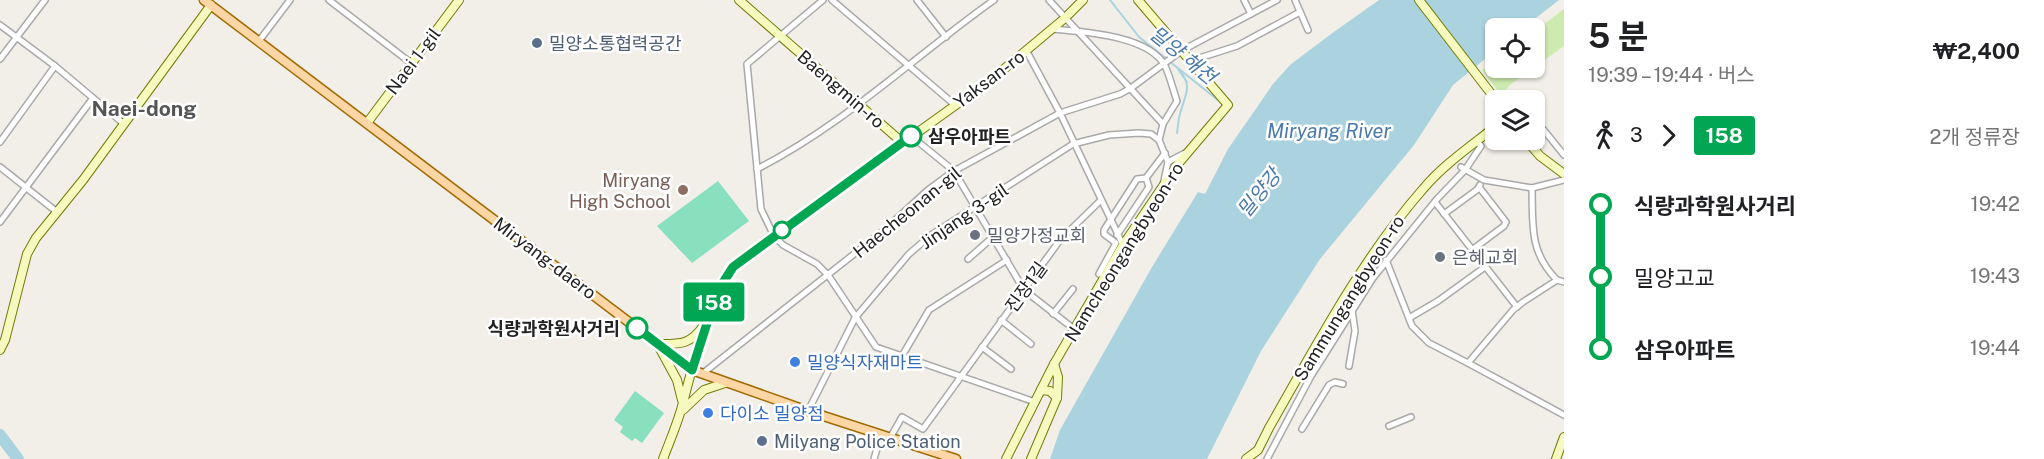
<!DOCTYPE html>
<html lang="ko">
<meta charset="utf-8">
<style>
:root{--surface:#fff;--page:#f6f6f6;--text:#202124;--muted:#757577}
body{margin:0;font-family:"Public Sans","Noto Sans KR",sans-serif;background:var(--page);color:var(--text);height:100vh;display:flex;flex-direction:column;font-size:22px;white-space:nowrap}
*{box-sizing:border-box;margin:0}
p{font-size:20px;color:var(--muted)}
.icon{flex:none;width:33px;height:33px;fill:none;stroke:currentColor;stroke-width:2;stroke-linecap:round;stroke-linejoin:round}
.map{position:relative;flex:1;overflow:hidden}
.drawer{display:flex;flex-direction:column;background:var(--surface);width:480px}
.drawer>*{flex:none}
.badge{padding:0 12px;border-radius:4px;font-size:21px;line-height:39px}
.tools{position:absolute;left:1485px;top:18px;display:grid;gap:12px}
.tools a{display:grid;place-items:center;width:60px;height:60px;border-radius:9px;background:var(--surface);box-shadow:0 2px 4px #0004;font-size:30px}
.map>.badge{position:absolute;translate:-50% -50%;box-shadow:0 0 0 3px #fff}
.legs{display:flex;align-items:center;gap:9px;height:66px;padding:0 24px;font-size:20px}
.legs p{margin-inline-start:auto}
.overview{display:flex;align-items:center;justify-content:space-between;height:102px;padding:0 24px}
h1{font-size:33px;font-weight:700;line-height:45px}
ul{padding:0 24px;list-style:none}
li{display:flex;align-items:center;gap:21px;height:72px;font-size:22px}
li i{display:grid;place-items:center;width:9px;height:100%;margin:0 8px;background:currentColor}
li i::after{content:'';width:15px;height:15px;margin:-8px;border:4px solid;border-radius:50%;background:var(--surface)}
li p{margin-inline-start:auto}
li:first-child i{background:linear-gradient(#0000 50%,currentColor 0)}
li:last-child i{background:linear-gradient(currentColor 50%,#0000 0)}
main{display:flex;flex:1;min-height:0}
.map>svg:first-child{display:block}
.grass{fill:#cdebb0}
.pitch{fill:#88e0be}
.water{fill:#aad3df}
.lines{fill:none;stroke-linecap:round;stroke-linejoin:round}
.stream{stroke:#aad3df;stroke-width:2}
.river{stroke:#aad3df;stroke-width:12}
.street-casing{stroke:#a9a9a9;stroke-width:8}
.secondary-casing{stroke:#707d05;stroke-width:10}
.primary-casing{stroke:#a06b00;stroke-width:11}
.street{stroke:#fff;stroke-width:5}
.secondary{stroke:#f7fabf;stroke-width:8}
.primary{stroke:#fcd6a4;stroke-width:8}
.line-1-casing{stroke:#fff;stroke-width:14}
.line-1{stroke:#00a651;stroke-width:9}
.service-dot{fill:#5c6f8a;stroke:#fff;stroke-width:2}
.stop-1-dot{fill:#fff;stroke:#00a651;stroke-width:3}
.education-dot{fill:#8d6e63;stroke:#fff;stroke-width:2}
.worship-dot{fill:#6b7280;stroke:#fff;stroke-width:2}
.shop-dot{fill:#3f7fe0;stroke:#fff;stroke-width:2}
.labels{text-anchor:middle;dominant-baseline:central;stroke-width:5;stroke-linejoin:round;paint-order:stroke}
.service-label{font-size:18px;fill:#4e5e75;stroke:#fff;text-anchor:start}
.street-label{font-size:18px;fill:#222;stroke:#fff}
.stop-label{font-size:18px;font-weight:bold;fill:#222;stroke:#fff;text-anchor:start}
.education-label{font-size:18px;fill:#785e54;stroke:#fff;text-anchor:end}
.worship-label{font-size:18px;fill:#5b616d;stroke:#fff;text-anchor:start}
.shop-label{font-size:18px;fill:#366cbe;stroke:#fff;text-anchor:start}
.water-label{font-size:20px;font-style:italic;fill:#4a7aab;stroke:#fff}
.quarter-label{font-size:21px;font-weight:bold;fill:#555;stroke:#fff}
</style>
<main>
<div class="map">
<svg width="1564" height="459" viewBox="0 0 1564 459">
<rect width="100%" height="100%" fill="#f2efe9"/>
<!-- grass -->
<g class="grass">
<path d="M1564,9V46L1535,67V31Z"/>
<path d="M1495,60L1496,68H1534L1511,84L1501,95L1482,70Z"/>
</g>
<!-- pitch -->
<g class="pitch">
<path d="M718,181L749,221L692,263L657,226Z"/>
<path d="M635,391L664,413L642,443L635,438L632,441L620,432L623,427L614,420Z"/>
</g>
<!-- water -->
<path class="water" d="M1379,0H1559L1523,28H1496L1495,51L1453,85L1414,145L1320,259L1261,351L1207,459H1050L1060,430L1152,267L1198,192L1205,194L1228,149L1273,84L1290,65L1331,34Z"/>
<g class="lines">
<!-- stream -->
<g class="stream">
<path d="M1110,0L1139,37L1219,101"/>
<path d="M1177,133C1178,127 1178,120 1180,114C1185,94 1194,86 1178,69L1187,82"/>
</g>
<!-- river -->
<path class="river" d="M0,435L18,459"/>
<defs>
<g id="street">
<path d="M329,0L411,63"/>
<path d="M823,0L747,64L761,209L774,236L783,245L817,264L828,275L876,347L1035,402"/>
<path d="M832,0L955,105"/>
<path d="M917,0L946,37"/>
<path d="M1049,0L1163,124"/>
<path d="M1244,0L1251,14"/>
<path d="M1295,0L1308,30"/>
<path d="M0,25L55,66"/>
<path d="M1052,29C1082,32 1149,35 1165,66C1170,76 1173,90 1177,101L1163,124L1159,140L1168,162L1163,185"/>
<path d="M259,41L290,0"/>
<path d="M1026,50L1060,113L1123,245"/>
<path d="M0,59L45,0"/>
<path d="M1190,61L1237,46L1300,12"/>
<path d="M1534,118L1564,155"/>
<path d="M911,136L954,171L1024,290L1074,329"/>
<path d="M0,142L55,66L124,124"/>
<path d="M1168,162L1185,153"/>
<path d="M0,167L57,212"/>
<path d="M1461,167L1484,180L1532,188"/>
<path d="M757,169C844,125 915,56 994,0"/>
<path d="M1435,202L1517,307"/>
<path d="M1444,214L1478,189L1480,185"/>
<path d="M0,222L93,98"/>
<path d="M1117,235L1149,187L1146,178"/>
<path d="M1472,250L1504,226L1506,222L1479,187"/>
<path d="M968,259L993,237"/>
<path d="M1386,260L1412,326L1429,343L1468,363"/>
<path d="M1099,274L1116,243L1104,234V230L1137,179L1146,178L1165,153"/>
<path d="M1557,280C1529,252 1533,225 1532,188L1564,180"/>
<path d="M1564,282L1557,280L1523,302L1513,310L1468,363L1564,415"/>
<path d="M1053,314L1073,289"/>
<path d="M1409,318L1438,301L1485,267"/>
<path d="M1001,320L1031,344"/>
<path d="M982,347L1011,369"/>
<path d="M902,356L929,310L1007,260"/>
<path d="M1349,366L1355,331L1352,310"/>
<path d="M702,374L882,232L928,190L954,171L1060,113L1120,94L1131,88L1181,51L1277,0"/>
<path d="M808,411L855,318L909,254L931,235L1073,144L1109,135L1139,133L1151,134L1159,140"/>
<path d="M1389,426L1411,417"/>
<path d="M1302,429L1329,385L1335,382L1343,384"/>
<path d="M890,438L902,417L923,429L1060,240L1100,201"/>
<path d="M874,459L881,435"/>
<path d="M1267,459L1311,376L1373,278L1437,199L1465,170L1481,146L1477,141"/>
</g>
<g id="secondary">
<path d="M739,0L903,143"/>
<path d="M1419,0L1496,100"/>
<path d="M367,123L459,0"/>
<path d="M1526,140L1540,156L1564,174"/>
<path d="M658,344C681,344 690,345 704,325"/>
<path d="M658,345L677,380L682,400"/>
<path d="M0,350L5,340L27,254L36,238L83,180L211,5"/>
<path d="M1041,390L1050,391L1057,398"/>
<path d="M683,410L704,390L725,383"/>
<path d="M663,459C669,443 676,427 681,410C694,364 708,289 744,257L992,79L1065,18L1083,0"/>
<path d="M1006,459L1054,364L1123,245L1178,164L1228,105L1138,0"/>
<path d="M1031,459L1057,398L1058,377L1054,364"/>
<path d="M1246,459L1258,450L1269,428C1316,346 1361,260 1423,189C1443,165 1471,146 1496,126"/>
<path d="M1556,459L1564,437"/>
</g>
<path id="primary" d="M204,0L692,370L808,411L956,459"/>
</defs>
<!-- street casing -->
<use href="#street" class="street-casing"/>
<!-- secondary casing -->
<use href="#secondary" class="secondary-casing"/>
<!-- primary casing -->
<use href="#primary" class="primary-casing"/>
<!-- street -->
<use href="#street" class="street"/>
<!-- secondary -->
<use href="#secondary" class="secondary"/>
<!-- primary -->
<use href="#primary" class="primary"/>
</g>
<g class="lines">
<defs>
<path id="line-1" d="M637,328L692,370L717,292L733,267L911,136"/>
</defs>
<!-- line-1 casing -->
<use href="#line-1" class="line-1-casing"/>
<!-- line-1 -->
<use href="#line-1" class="line-1"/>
</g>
<!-- markers -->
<g class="service-dot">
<circle cx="537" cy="43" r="6"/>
<circle cx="762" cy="441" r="6"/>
</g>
<g class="stop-1-dot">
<circle cx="911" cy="136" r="10"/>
<circle cx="782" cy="230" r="8"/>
<circle cx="637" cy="328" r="10"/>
</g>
<circle class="education-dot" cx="683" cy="190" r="6"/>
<g class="worship-dot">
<circle cx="975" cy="235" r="6"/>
<circle cx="1440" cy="257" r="6"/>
</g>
<g class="shop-dot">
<circle cx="795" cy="362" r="6"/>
<circle cx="708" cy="413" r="6"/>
</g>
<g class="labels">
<!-- service labels -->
<g class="service-label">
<text x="549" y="43">밀양소통협력공간</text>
<text x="774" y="441">Milyang Police Station</text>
</g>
<!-- street labels -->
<g class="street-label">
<text transform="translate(413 61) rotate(-53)">Naei 1-gil</text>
<text transform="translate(989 79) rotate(-37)">Yaksan-ro</text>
<text transform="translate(841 89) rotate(41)">Baengmin-ro</text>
<text transform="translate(907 212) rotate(-39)">Haecheonan-gil</text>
<text transform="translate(964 216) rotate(-34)">Jinjang 3-gil</text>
<text transform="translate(1124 252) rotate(-58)">Namcheongangbyeon-ro</text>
<text transform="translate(545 258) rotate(37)">Miryang-daero</text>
<text transform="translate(1026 287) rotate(-54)">진장1길</text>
<text transform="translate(1349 298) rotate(-58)">Sammungangbyeon-ro</text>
</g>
<!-- stop labels -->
<g class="stop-label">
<text x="928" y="136">삼우아파트</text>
<text x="620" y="328" text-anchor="end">식량과학원사거리</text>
</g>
<!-- education labels -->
<g class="education-label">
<text x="671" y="180">Miryang<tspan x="671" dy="21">High School</tspan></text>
</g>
<!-- worship labels -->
<g class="worship-label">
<text x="987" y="235">밀양가정교회</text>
<text x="1452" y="257">은혜교회</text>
</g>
<!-- shop labels -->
<g class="shop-label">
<text x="807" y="362">밀양식자재마트</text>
<text x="720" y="413">다이소 밀양점</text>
</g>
<!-- water labels -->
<g class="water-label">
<text transform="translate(1183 55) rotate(39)">밀양 해천</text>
<text x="1329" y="131">Miryang River</text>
<text transform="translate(1259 193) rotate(-51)">밀양강</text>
</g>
<!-- quarter labels -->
<g class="quarter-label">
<text x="144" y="108">Naei-dong</text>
</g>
</g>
</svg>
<div class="tools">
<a><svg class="icon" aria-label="locate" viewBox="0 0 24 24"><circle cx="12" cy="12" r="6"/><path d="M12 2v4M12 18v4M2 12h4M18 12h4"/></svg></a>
<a><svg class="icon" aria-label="layers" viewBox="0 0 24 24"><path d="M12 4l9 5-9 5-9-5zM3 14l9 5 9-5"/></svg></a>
</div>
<b class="badge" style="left:714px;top:302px;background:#00a651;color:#fff">158</b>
</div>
<section class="drawer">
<div class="overview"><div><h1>5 분</h1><p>19:39 – 19:44 · 버스</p></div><b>₩2,400</b></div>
<div class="legs"><svg class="icon" aria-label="walk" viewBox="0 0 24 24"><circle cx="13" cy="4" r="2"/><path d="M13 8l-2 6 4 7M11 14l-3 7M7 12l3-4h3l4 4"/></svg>3<svg class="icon" aria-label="forward" viewBox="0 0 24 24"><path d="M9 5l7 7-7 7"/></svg><b class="badge" style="background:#00a651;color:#fff">158</b><p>2개 정류장</p></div>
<ul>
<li><i style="color:#00a651"></i><b>식량과학원사거리</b><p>19:42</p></li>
<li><i style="color:#00a651"></i><span>밀양고교</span><p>19:43</p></li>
<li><i style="color:#00a651"></i><b>삼우아파트</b><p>19:44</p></li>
</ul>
</section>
</main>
